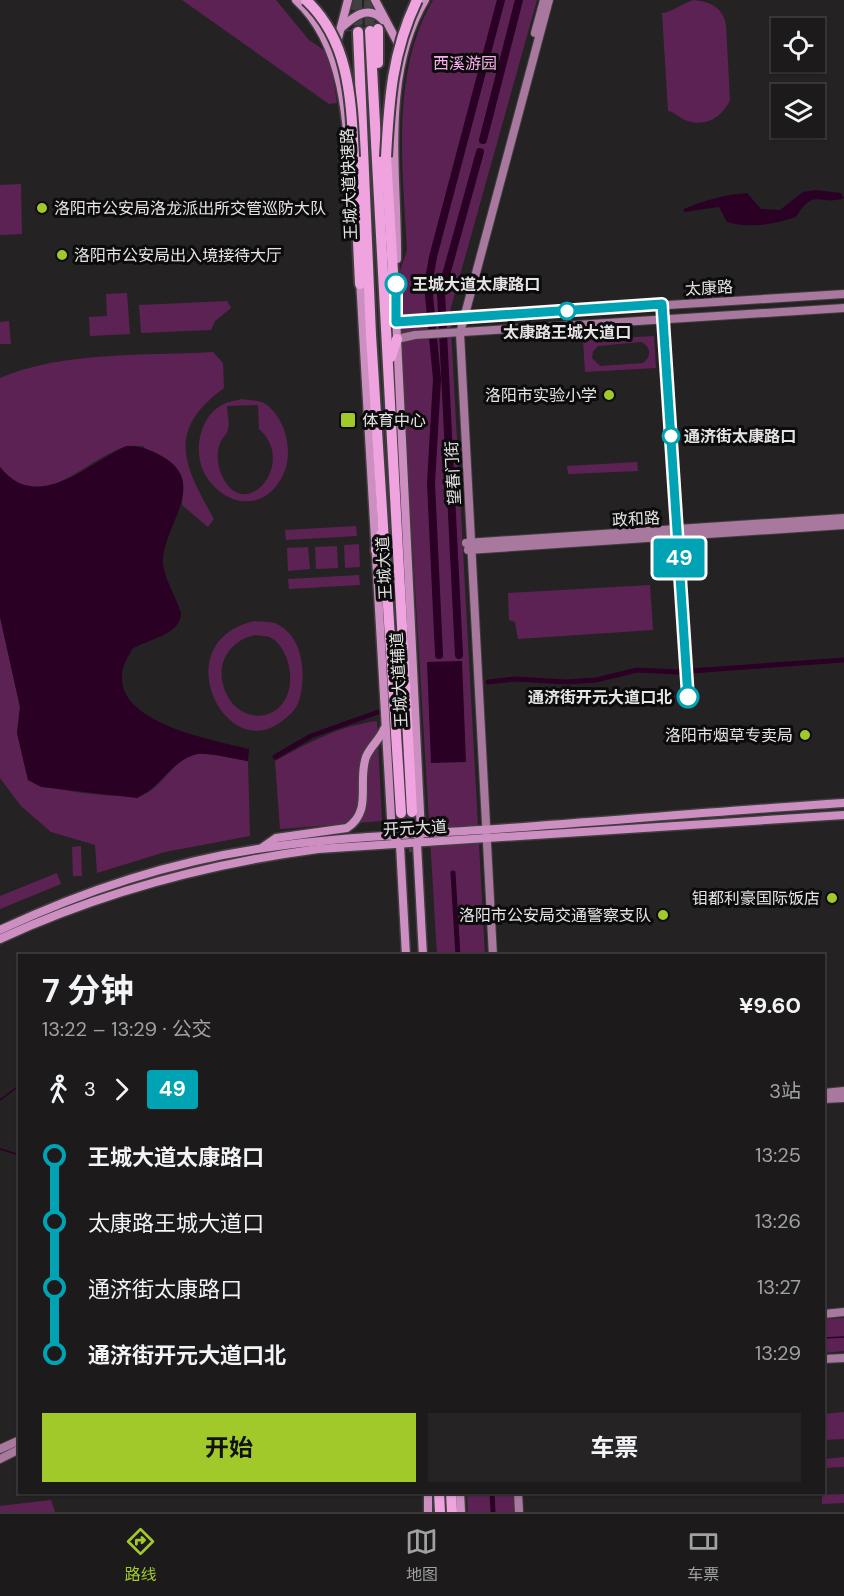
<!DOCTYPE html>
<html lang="zh">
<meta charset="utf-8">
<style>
:root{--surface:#1c1a1b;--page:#252324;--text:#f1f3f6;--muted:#a0a1a3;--line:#3a383a;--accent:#a1c92a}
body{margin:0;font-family:"DM Sans","Noto Sans SC",sans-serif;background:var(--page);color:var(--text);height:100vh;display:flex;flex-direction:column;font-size:22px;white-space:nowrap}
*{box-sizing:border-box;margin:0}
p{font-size:20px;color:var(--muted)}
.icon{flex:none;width:33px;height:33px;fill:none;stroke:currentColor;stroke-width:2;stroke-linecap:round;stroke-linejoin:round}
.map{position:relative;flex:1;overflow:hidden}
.details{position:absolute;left:18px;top:954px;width:807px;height:540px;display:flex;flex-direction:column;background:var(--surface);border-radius:0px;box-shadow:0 2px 4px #0004,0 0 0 2px var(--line)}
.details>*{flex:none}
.badge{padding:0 12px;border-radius:4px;font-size:21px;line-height:39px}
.buttons{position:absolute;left:771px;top:18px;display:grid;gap:12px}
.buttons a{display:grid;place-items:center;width:54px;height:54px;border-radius:0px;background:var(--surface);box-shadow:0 2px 4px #0004,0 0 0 2px var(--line);font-size:30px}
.map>.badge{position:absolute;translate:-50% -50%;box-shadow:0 0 0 3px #fff}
.legs{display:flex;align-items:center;gap:9px;height:66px;padding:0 24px;font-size:20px}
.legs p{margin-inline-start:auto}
.head{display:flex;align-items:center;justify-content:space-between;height:102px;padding:0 24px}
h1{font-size:33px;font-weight:700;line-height:45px}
.action{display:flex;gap:12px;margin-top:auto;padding:12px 24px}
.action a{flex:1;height:69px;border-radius:0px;background:var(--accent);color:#111;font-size:24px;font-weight:700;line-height:69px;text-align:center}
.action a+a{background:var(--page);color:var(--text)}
ul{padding:0 24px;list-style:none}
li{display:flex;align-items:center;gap:21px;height:66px;font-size:22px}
li i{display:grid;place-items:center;width:9px;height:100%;margin:0 8px;background:currentColor}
li i::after{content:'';width:15px;height:15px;margin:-8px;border:4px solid;border-radius:50%;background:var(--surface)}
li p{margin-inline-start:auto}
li:first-child i{background:linear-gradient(#0000 50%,currentColor 0)}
li:last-child i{background:linear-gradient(currentColor 50%,#0000 0)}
.menu{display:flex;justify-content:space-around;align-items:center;height:84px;border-top:2px solid var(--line);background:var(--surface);font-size:16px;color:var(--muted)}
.menu a{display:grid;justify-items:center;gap:3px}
.menu .active{color:var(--accent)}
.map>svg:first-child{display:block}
.green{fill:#5d2254;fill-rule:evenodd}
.water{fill:#2a0025}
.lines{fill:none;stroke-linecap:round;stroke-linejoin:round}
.stream{stroke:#2a0025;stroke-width:1.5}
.canal{stroke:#2a0025;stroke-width:5}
.river{stroke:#2a0025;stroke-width:8}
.highway-tunnel{stroke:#423f41;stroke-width:10;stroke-dasharray:10 5;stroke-linecap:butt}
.secondary-casing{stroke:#403d3f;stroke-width:10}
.primary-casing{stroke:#403d3f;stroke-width:11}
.highway-casing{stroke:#403d3f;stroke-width:14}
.secondary{stroke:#a8789e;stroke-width:8}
.primary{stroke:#cd8fc1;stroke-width:8}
.highway{stroke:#efa4e0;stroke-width:10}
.highway-bridge-casing{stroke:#403d3f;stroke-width:14;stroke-linecap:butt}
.highway-bridge{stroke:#efa4e0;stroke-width:10}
.line-1-casing{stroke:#fff;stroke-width:14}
.line-1{stroke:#00a3b4;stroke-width:9}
.poi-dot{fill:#a1c92a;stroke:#0d0c0d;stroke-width:2}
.stop-1-dot{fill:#fff;stroke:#00a3b4;stroke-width:3}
.labels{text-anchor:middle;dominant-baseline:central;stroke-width:6;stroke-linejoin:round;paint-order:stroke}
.park-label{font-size:16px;fill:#faaeeb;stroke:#0d0c0d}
.street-label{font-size:16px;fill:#e5e3e4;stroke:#0d0c0d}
.poi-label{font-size:16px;fill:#e5e3e4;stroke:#0d0c0d;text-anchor:end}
.stop-label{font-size:16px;font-weight:bold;fill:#e5e3e4;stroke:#0d0c0d;text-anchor:start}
</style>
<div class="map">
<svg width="844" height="1512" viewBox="0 0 844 1512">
<rect width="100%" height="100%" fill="#252224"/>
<!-- green -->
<g class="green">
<path d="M182,0H276L309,40L324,50L332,71L337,103L329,104Z"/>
<path d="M433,0H537L450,311L485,955H437L401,351L400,271L407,250C403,170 390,73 433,0Z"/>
<path d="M694,0C710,2 723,7 726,25L730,100C722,118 704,128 685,120C678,117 675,112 668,111L662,13C674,12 681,3 694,0Z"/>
<path d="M21,184L22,234L0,235V185Z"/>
<path d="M127,293L130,334L90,336L89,317L107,316L106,294Z"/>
<path d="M227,301L231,308L215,321L211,330L141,333L139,305Z"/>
<path d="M9,321L11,344H0V322Z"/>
<path d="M654,336L656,368L585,372L583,340ZM641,342C651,346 652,357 643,363L600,366L592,358L593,351L598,346Z"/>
<path d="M213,352L223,363L224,388C166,430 183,465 214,519L208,527L182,505L183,488L143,446C137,446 130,445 125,447C84,459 40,518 0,467V378C63,351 144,356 213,352Z"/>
<path d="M241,399C248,400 258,400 264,403C286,417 295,454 282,477C264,512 225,507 206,476C192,454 199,415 224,404C229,401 236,401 241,399ZM258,405L259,429C298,463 245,525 222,476C217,466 216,450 221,441C223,437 228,433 228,429C230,423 227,413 227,406Z"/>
<path d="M637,462L638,471L568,474L567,466Z"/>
<path d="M356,526L357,536L286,540L285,530Z"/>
<path d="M359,544L360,567L345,568L344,545Z"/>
<path d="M337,546L338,568L316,569L315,547Z"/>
<path d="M308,547L310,569L288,571L287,548Z"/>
<path d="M359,575L360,585L289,589L288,579Z"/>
<path d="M650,585L653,630L518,639L515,622L509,620L508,593Z"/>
<path d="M0,617L20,707L17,733L28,780C46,790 134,803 150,791C166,780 176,758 197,754C207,752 235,759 248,761L250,836L165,852L97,873L95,845L51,832L21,806L0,778Z"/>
<path d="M254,621C260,622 271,621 277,624C303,637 306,672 300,697C298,709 288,717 278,724C223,760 166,642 254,621ZM255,635C261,636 268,635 273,639C289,650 295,680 286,698C272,724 239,720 227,695C213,668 227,641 255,635Z"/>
<path d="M377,721L382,821L280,829L275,761C308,743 339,726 377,721Z"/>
<path d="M81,846L82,876H73L72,847Z"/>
<path d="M57,873L61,884L0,909V896Z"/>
<path d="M844,1318V1351L824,1353V1319Z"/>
<path d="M844,1412V1439L824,1440V1414Z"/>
<path d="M844,1457V1467L824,1468V1459Z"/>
<path d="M467,1493H515L516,1512H468Z"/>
<path d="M844,1494V1503L822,1504V1495Z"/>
<path d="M51,1500L55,1512H0V1506Z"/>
</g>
<!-- water -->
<g class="water">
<path d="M816,190L841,193L844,198C819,207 815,186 796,217C775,224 749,229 727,222L719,207L684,212V209C705,200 724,195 747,193L761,209L780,210L803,192Z"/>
<path d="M126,446C142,446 152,450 165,458C209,485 160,530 163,564C165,580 176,597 181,613C181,635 148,639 132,649C128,657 122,666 122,675C118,724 214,740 249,749L248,761C236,759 207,752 197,754C172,760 160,788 137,798L41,787L28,780L17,733L20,707L0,617V467C37,514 88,464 126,446Z"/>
<path d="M462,661L466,762L431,763L427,662Z"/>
</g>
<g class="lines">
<!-- stream -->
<g class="stream">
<path d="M0,1100L20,1085"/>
<path d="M0,1149L20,1155"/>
<path d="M824,1338L844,1337"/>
</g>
<!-- canal -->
<g class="canal">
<path d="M488,682L514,679L567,682L596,680L637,670L676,672L844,660"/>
<path d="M275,757L311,736L378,712"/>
<path d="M453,873L458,956"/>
<path d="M492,1492L493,1512"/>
</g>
<!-- river -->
<g class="river">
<path d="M483,140L519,0"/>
<path d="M439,655L431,483L437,379L428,285L433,257L501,0"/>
<path d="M459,655L441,293L480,152"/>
</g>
<!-- highway-tunnel -->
<g class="highway-tunnel">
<path d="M347,0L350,31"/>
<path d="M357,0L358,32"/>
<path d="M369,0L370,31"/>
<path d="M412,812L414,853"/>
<path d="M401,813L403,843"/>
</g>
<defs>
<g id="secondary">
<path d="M535,33L544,0"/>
<path d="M396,322L844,294"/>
<path d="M397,339L415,335L844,308"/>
<path d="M466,543L844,518"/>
<path d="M468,550L844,525"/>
<path d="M493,956L460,333L549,0"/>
<path d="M824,1093L844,1091"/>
<path d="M824,1099L844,1098"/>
<path d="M824,1314L844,1312"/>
<path d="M824,1359L844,1358"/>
<path d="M0,1449L20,1440"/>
<path d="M0,1459L20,1449"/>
<path d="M518,1492L519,1512"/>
</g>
<g id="primary">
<path d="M296,0C354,53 347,153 352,226"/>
<path d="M375,0L401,49"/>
<path d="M341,28C353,17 368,4 383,20"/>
<path d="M336,46L348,0"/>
<path d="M397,259C398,175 380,76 425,0"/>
<path d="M360,280L392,835L400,845L406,956"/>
<path d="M396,317L421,833L417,844L423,956"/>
<path d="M263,847L276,838L347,828C373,811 357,783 366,757C370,747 380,739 384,729"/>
<path d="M0,930C83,891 173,861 264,848C345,836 427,834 509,828C620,820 732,810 844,803"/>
<path d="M0,939C102,892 207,864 318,849L844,815"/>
<path d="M428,1492V1512"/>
<path d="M460,1492L461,1512"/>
</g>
<g id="highway">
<path d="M370,31L412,812"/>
<path d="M358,32L371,335L401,813"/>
<path d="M378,63V29"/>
<path d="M354,157L360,284"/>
<path d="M386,157L396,322"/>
<path d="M391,357L397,339"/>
<path d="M376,550L382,533"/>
<path d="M439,1492L440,1512"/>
<path d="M451,1492L452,1512"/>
</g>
</defs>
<!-- secondary casing -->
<use href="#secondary" class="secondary-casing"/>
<!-- primary casing -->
<use href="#primary" class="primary-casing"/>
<!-- highway casing -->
<use href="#highway" class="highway-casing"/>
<!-- secondary -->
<use href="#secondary" class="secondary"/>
<!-- primary -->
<use href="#primary" class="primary"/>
<!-- highway -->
<use href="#highway" class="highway"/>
<defs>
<g id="highway-bridge">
<path d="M306,0C350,41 351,101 354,157"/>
<path d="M386,157C389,100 392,52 417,0"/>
</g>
</defs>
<!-- highway-bridge casing -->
<use href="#highway-bridge" class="highway-bridge-casing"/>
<!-- highway-bridge -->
<use href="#highway-bridge" class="highway-bridge"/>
</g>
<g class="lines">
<defs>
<path id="line-1" d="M396,284V322L662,304L688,697"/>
</defs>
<!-- line-1 casing -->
<use href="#line-1" class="line-1-casing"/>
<!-- line-1 -->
<use href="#line-1" class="line-1"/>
</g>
<!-- markers -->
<g class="poi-dot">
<circle cx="42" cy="208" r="6"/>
<circle cx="62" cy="255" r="6"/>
<circle cx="609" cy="395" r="6"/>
<rect x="340" y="412" width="16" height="16" rx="3"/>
<circle cx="805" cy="735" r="6"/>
<circle cx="832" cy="898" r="6"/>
<circle cx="663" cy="915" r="6"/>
</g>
<g class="stop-1-dot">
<circle cx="396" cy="284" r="10"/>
<circle cx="567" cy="311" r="8"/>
<circle cx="671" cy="436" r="8"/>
<circle cx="688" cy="697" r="10"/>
</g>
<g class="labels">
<!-- park labels -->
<g class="park-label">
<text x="465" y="63">西溪游园</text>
</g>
<!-- street labels -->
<g class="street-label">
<text transform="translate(349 184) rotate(-92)">王城大道快速路</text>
<text transform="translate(709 288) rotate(-3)">太康路</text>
<text transform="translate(453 473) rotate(-93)">望春门街</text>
<text transform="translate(636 519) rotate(-3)">政和路</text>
<text transform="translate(384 568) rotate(-93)">王城大道</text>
<text transform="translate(399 680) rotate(-93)">王城大道辅道</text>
<text transform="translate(415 828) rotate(-3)">开元大道</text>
</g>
<!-- poi labels -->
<g class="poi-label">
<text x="54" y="208" text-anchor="start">洛阳市公安局洛龙派出所交管巡防大队</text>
<text x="74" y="255" text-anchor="start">洛阳市公安局出入境接待大厅</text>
<text x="597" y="395">洛阳市实验小学</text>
<text x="362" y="420" text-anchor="start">体育中心</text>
<text x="793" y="735">洛阳市烟草专卖局</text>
<text x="820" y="898">钼都利豪国际饭店</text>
<text x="651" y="915">洛阳市公安局交通警察支队</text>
</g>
<!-- stop labels -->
<g class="stop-label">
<text x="412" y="284">王城大道太康路口</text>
<text x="567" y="332" text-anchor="middle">太康路王城大道口</text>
<text x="684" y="436">通济街太康路口</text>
<text x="672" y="697" text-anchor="end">通济街开元大道口北</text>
</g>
</g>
</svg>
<div class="buttons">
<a><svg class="icon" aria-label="locate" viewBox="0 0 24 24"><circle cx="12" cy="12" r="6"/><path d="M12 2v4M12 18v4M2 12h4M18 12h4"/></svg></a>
<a><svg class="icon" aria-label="layers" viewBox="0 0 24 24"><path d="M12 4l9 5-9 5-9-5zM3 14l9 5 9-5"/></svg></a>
</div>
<b class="badge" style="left:679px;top:558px;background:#00a3b4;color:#fff">49</b>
<section class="details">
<div class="head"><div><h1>7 分钟</h1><p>13:22 – 13:29 · 公交</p></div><b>¥9.60</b></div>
<div class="legs"><svg class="icon" aria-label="walk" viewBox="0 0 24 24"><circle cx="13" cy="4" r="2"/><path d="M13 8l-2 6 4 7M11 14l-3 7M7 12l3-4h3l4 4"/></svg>3<svg class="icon" aria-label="forward" viewBox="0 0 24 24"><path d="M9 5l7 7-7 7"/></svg><b class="badge" style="background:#00a3b4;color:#fff">49</b><p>3站</p></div>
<ul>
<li><i style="color:#00a3b4"></i><b>王城大道太康路口</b><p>13:25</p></li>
<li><i style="color:#00a3b4"></i><span>太康路王城大道口</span><p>13:26</p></li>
<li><i style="color:#00a3b4"></i><span>通济街太康路口</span><p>13:27</p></li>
<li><i style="color:#00a3b4"></i><b>通济街开元大道口北</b><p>13:29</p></li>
</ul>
<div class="action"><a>开始</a><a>车票</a></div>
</section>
</div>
<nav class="menu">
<a class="active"><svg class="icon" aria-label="directions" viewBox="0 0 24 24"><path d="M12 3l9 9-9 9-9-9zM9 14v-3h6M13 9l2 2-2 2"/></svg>路线</a>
<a><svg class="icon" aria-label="map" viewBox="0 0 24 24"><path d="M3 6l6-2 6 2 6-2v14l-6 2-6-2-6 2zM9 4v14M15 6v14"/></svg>地图</a>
<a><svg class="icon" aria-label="tickets" viewBox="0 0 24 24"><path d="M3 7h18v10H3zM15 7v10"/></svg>车票</a>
</nav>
